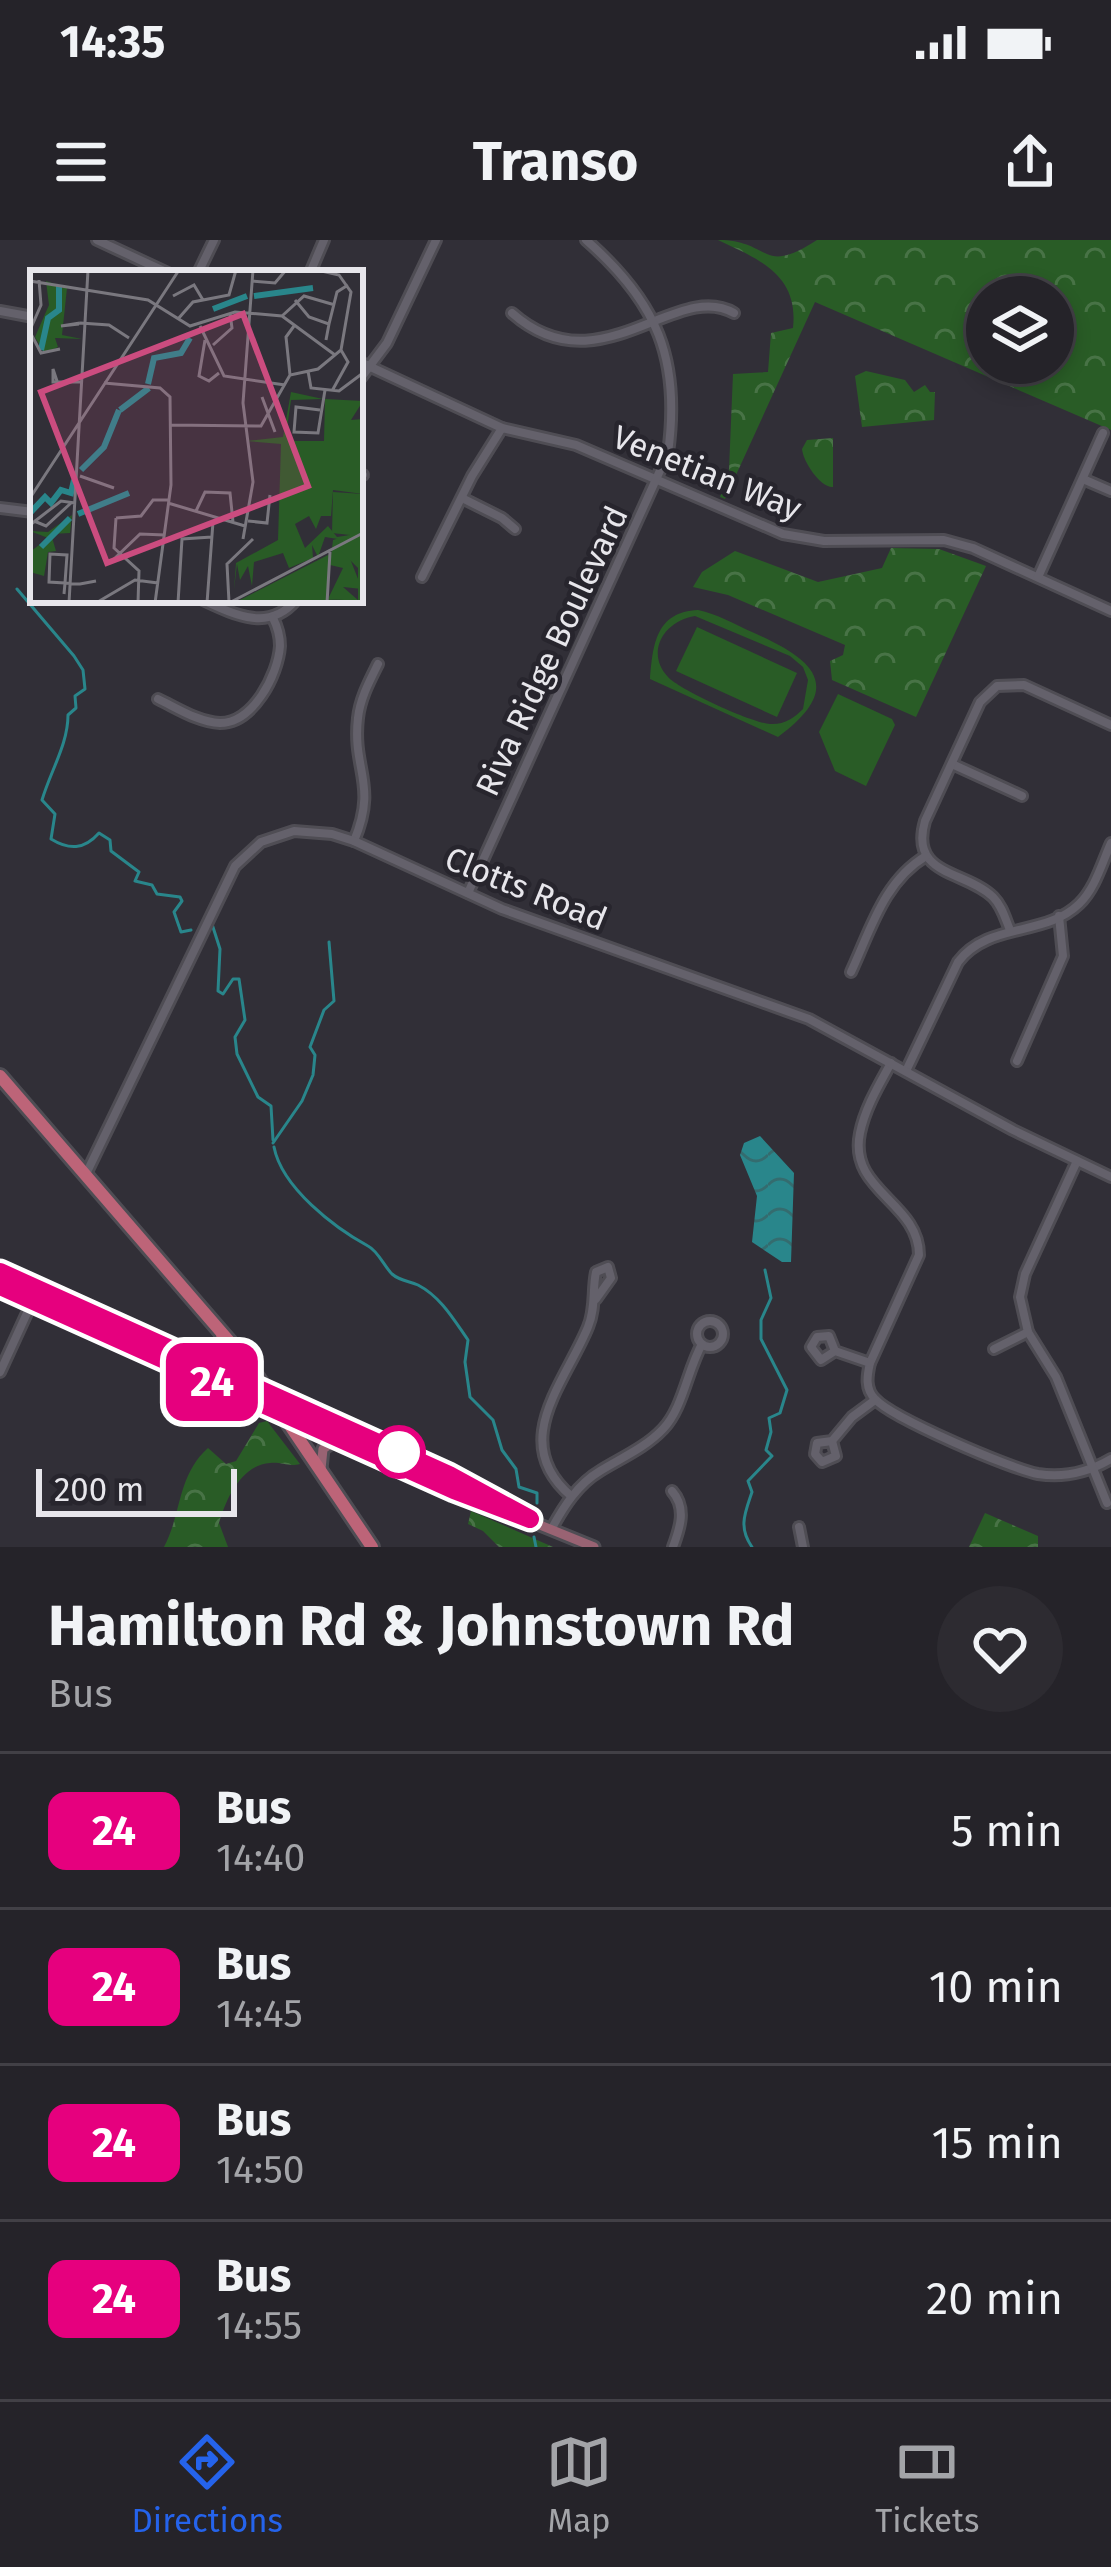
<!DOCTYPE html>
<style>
:root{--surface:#252329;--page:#2d2b31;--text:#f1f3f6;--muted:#a3a4a8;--line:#424046;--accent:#2563eb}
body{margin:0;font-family:"Fira Sans",sans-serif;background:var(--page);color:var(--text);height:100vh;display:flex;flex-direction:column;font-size:45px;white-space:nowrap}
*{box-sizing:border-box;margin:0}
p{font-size:39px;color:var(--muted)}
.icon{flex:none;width:66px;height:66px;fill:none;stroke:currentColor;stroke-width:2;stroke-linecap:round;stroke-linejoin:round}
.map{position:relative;height:1307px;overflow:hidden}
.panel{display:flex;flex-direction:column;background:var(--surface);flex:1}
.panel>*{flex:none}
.badge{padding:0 24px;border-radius:18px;font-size:42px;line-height:78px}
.controls{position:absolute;left:966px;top:36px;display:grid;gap:24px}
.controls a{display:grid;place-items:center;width:108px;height:108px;border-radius:50%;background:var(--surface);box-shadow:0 6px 18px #0003,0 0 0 3px var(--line);font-size:60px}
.scale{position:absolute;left:36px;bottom:30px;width:201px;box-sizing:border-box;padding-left:12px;border:6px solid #e7e6eb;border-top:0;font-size:33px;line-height:42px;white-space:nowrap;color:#e7e6eb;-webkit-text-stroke:9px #27252d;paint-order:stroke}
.map>.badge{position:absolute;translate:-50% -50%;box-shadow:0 0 0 6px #fff}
.round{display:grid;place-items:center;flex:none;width:126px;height:126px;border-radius:63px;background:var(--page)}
.head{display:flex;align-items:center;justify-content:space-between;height:204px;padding:0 48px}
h1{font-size:57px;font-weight:700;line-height:90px}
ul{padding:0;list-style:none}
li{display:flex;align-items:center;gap:36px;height:156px;padding:0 48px;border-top:3px solid var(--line)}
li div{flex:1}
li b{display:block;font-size:45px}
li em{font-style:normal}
li .badge{min-width:132px;font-weight:700;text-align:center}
.status{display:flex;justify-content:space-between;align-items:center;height:84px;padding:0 60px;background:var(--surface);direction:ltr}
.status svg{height:33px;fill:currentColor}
header{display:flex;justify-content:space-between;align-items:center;height:156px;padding:0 48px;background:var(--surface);font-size:54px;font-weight:700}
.dock{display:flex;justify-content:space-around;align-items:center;height:168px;border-top:3px solid var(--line);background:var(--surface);font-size:33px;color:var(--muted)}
.dock a{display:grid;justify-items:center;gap:6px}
.dock .on{color:var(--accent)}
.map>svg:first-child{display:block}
.forest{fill:url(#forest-crowns);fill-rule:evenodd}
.garden{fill:#295c26;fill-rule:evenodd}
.water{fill:url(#water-waves)}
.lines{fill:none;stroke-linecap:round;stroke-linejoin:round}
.stream{stroke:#29868b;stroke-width:3}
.minor-casing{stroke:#4f4d54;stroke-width:14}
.major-casing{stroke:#4f4d54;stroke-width:15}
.highway-casing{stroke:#4f4d54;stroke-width:18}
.minor{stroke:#64616b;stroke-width:8}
.major{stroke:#996373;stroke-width:9}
.highway{stroke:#bd6478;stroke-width:12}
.line-casing{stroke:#fff;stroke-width:27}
.line{stroke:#e6007e;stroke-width:18}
.stop-dot{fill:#fff;stroke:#e6007e;stroke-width:6}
.labels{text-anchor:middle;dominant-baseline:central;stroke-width:9;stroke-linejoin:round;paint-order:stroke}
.street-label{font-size:33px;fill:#e7e6eb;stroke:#27252d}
.inset-river{fill:none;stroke:#29868b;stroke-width:6}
.inset-road{fill:none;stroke:#7a787f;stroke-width:3}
.view{fill:#cb4c7f;fill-opacity:0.15;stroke:#cb4c7f;stroke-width:6}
.inset-edge{fill:none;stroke:#e7e6eb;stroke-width:6}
</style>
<div class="status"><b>14:35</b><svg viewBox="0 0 49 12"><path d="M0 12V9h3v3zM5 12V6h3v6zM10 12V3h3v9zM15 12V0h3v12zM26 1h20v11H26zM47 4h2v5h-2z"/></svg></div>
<header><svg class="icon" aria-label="menu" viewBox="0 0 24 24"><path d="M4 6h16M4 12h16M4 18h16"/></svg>Transo<svg class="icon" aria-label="share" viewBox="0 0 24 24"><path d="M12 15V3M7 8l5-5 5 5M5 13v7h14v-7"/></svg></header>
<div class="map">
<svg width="1111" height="1307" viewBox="0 0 1111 1307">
<defs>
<pattern id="forest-crowns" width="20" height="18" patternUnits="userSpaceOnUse" patternTransform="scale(3)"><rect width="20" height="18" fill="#295c26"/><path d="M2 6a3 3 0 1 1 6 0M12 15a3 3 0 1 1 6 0" fill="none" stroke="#487346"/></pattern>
<pattern id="water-waves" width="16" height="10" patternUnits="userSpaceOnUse" patternTransform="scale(3)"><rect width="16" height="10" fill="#29868b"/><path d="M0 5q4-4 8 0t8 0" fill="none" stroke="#346c6f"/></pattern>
</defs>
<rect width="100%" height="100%" fill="#312f37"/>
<!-- forest -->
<g class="forest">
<path d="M718,0C772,0 760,37 817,0H1111V190L815,62L725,259L720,257L729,230L733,134L768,132L771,93L793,88C799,34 758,19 718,0ZM987,57H1053V123H987Z"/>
<path d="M866,131L905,140L914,152L925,145L930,152H935L934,180L862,187L855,136Z"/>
<path d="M833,198V247C820,248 803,221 802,209L807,200Z"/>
<path d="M891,308L939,309L986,326L916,477L832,440L830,421L843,415L845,405L728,355L693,347L702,332L735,311L818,342L882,328Z"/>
<path d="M267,1181L300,1224C288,1227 283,1222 270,1223C241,1225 226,1259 219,1283L228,1307H164C182,1273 177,1236 208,1208L226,1224L236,1221L259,1183Z"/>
<path d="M471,1271L553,1307H499L483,1291L468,1284Z"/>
<path d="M985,1273L1038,1296V1307H969Z"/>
</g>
<!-- garden -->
<g class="garden">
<path d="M698,370C717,374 734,384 752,392C813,419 847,446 778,497L650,439C653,404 656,372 698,370ZM695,376L790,416L803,427L808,440L803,469C794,478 784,485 770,484C752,483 680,450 668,437C644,411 666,380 695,376Z"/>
<path d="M697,387L797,433L777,477L676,431Z"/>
<path d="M838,454L892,479L895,485L866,546L835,531L819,492Z"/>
</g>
<!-- water -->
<path class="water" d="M760,896L794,933L791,1022H782L752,1002L757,956L740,915L744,903Z"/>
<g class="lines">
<!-- stream -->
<g class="stream">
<path d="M17,349L74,416L83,430L85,449L75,456L76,468L68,475C68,504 51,530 42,560L55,574L51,599C69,610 84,610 99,593L110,600L111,611L139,632L135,641L152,645L157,654L180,657L182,661L174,672L181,692L191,690"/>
<path d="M212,684L220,709L218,751L223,754L233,739H239L245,780L235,797L237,814L258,857L271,866L273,900"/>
<path d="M273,903L302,861L313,835L315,815L310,807L324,770L334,761L329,702"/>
<path d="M274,907C282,948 335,988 368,1006C378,1011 384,1026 392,1034C400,1041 409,1041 418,1045C441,1057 454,1080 468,1100L465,1122L470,1157L493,1180L502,1210L516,1229L519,1247L537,1253V1263"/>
<path d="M534,1297L536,1307"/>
<path d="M752,1307C738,1287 745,1273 752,1252L748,1241L772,1216L766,1210L771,1192L769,1178L780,1173L787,1150L761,1099V1080L771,1058L765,1030"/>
</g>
<defs>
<g id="minor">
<path d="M97,0L168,33"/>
<path d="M198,33L214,0"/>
<path d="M310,33L324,0"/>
<path d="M0,71L33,77"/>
<path d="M512,73C599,150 676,39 734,73"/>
<path d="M360,122L502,188L576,205L783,294L824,301L944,300L973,308L1111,371"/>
<path d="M360,139L387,103L436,0"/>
<path d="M360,234L363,235"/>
<path d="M1083,239L1111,251"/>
<path d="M462,258L502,278L515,289"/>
<path d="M0,268L33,272"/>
<path d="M422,337L472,236L502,188"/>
<path d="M1038,337L1103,193"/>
<path d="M203,360C235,375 269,392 296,360"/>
<path d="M158,459C177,468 198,482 220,483C253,483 278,435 280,406C280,397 277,386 273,378"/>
<path d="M952,524L1022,556"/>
<path d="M354,601C378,544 352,530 358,478C360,459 369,442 378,424"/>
<path d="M468,653L668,213C681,119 657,62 586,0"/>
<path d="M1010,690C1005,678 1002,666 993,657C965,630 909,636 925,581L980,462L997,446L1024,445L1111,485"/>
<path d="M851,732C871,689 884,641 926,616"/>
<path d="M1017,821L1063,716L1059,676"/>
<path d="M891,823C879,845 865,868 860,893C848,951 919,962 919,1015L870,1123C867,1136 865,1149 875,1159C892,1178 1011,1229 1038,1234C1064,1238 1089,1232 1111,1219"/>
<path d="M906,831L958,722C988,682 1045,697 1079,664C1095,649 1102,623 1111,603"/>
<path d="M1077,921L1025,1034L1020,1057L1028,1092L1056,1137L1107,1263"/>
<path d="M86,934L235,626L261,602L294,591L332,594L354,601L502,669L809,779L1013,890L1111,937"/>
<circle cx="710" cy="1094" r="13"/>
<path d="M994,1109L1028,1092"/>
<path d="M835,1111L821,1120L811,1107L817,1097L829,1096L835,1111L870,1123"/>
<path d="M0,1132L38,1049"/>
<path d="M832,1201L836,1216L822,1222L815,1214L817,1203L832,1201L852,1177L875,1160"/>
<path d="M672,1251C687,1268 680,1288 673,1307"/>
<path d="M571,1256C508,1202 565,1143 588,1087C596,1068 592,1051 596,1032L608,1027L611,1038L596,1059"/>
<path d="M799,1287L803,1307"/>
<path d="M552,1288C564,1266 578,1244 600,1231C621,1218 645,1208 663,1189C683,1168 687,1131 702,1104"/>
</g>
<g id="major">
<path d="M0,1032L449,1235L493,1259"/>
<path d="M0,1046L454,1250L594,1307"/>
<path d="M204,1122L218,1116L221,1095"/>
<path d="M321,1229L323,1209L333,1202L344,1203"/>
</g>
<path id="highway" d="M0,836L247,1122L372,1307"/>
</defs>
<!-- minor casing -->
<use href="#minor" class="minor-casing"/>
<!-- major casing -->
<use href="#major" class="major-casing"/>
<!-- highway casing -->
<use href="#highway" class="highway-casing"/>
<!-- minor -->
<use href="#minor" class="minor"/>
<!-- major -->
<use href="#major" class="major"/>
<!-- highway -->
<use href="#highway" class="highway"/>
</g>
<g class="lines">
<defs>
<path id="line" d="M0,1032L449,1235L530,1279L454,1250L0,1046"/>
</defs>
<!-- line casing -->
<use href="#line" class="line-casing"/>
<!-- line -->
<use href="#line" class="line"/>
</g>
<!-- markers -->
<circle class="stop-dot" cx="399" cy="1212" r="24"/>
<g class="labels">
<!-- street labels -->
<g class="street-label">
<text transform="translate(707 233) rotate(22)">Venetian Way</text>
<text transform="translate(552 411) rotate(-65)">Riva Ridge Boulevard</text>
<text transform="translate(526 649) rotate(22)">Clotts Road</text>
</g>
</g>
<!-- overview -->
<g transform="translate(30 30)">
<rect width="333" height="333" fill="#312f37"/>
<path d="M303,222L333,224V264L317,281L332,319L313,317L329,331L298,329L313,298L300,295L303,270L320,265L302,263Z" fill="#295c26"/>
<path d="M16,11L37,18L32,65L52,69L25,68L28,77L14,83L5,67L19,35ZM261,122L293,129L261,130L256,165L265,171H294L295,129L333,131L321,150L333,149V224L303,220L301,246H291L286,259L279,246L265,254L275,278L298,256L307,267L320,265L314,270L295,267L288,287L282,275L283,288L259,298L253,283L224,292L222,316L218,296L210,310L207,294L204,320L206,293L248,270L251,174L216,171L253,167ZM42,245L40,263L21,264L26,281L18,282L14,306L0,302V282L18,268L0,261L18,262ZM333,264V333L206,332L300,284L297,329L328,331V298L309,279Z" fill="#295c26"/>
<path class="inset-river" d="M224,26L283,18M183,39L217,26M11,80L18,48L29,40V15M118,114L124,88L151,83L160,68M90,140L119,118M51,200L74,177L89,140M0,243L15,227L21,233L31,220L41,223L44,210M48,244L99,223M11,277L40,248"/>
<path class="inset-road" d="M0,11L118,30L160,56L205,42L252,46L305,85M222,11L245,13L256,0M143,26L164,15L173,30M265,30L279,47L299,54L296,70M252,46L274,26L305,35M148,49L163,32L199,25L206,0M50,53L79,55L99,68M49,54L31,56L50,53M299,54L307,22L318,15M170,56L194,106L255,115M0,60L11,35L9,10M0,62L11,83L30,79M175,70L169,106L179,111L189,103M183,75L202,58L200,43M278,101L281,118L309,121L333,103M260,105L256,67L264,56M27,111L23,99V112H53M74,113L130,118L140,127L141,215L125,333M302,121L318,92L311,80M232,127L245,162M290,140L266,137L264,162L288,163L295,120M140,155L231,156L260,105L288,99L311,80L321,22L309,5L287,0M50,206L84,218M0,228L149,0M138,233L215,256M166,241L175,222L200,223L203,252M86,248L84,278L109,301L108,333M86,248L111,246L123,230H138M4,251L16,256L41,233M218,251L237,253L240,225M0,255L31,231L45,233M213,269L223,212L213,133L223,0M84,289L110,264L135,265M34,324L35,313L37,285L20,284L19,312L35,313L45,314H50L66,311M199,332L197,294L223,269M39,333L58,0M66,333L105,310L128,313M148,333L152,269L182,267M177,333L183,252M199,333L333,263M297,333L300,282"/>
<path class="view" d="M213,44L278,216L77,293L11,122Z"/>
<rect width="333" height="333" class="inset-edge"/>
</g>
</svg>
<div class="controls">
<a><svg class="icon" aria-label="layers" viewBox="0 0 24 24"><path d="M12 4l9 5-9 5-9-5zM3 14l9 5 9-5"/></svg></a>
</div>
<div class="scale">200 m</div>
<b class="badge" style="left:212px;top:1142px;background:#e6007e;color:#fff">24</b>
</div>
<section class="panel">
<div class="head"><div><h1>Hamilton Rd &amp; Johnstown Rd</h1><p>Bus</p></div><a class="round"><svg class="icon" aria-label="heart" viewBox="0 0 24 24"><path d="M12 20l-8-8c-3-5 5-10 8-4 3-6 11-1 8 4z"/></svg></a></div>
<ul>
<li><span class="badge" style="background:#e6007e;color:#fff">24</span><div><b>Bus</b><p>14:40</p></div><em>5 min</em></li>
<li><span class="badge" style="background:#e6007e;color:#fff">24</span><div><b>Bus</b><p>14:45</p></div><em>10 min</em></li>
<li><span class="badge" style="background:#e6007e;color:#fff">24</span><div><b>Bus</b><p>14:50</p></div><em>15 min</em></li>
<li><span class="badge" style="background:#e6007e;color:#fff">24</span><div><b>Bus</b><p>14:55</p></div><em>20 min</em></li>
</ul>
</section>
<nav class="dock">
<a class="on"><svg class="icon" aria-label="directions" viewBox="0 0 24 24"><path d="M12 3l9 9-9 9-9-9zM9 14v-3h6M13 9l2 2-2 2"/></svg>Directions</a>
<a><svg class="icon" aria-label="map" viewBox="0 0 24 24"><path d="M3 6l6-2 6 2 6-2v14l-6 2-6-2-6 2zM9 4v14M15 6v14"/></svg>Map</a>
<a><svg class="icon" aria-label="tickets" viewBox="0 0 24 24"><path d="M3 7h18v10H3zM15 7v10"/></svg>Tickets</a>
</nav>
